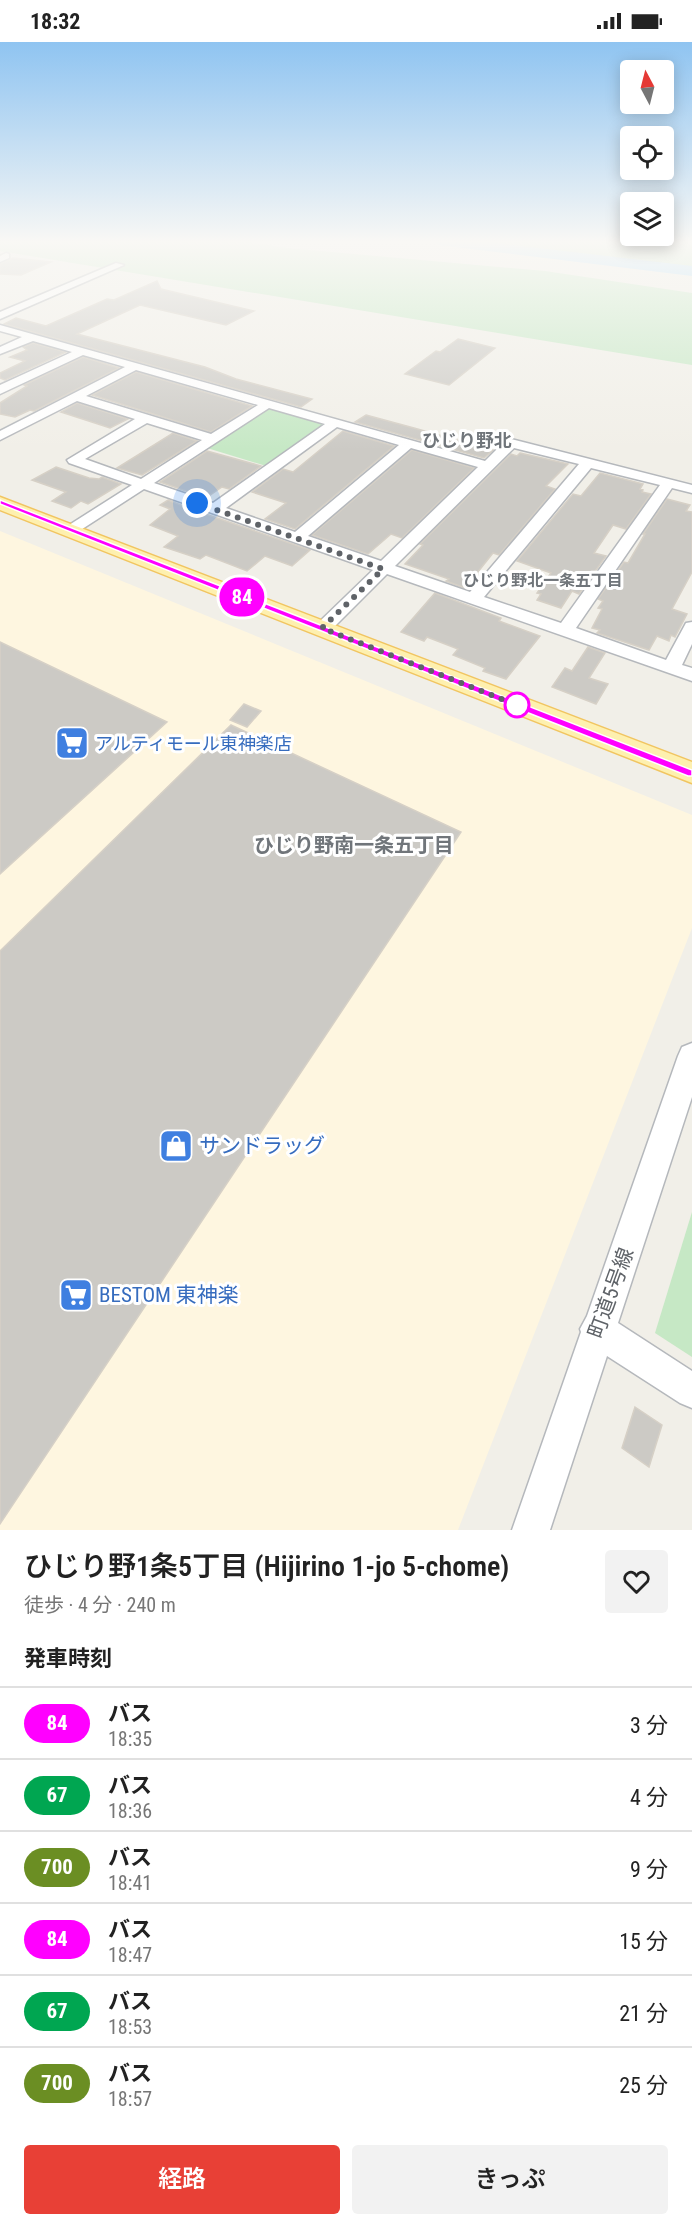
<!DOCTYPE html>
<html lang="ja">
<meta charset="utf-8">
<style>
:root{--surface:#fff;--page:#f2f2f2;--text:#222;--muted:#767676;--line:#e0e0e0;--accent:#e84036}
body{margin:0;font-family:"Roboto Condensed","Noto Sans JP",sans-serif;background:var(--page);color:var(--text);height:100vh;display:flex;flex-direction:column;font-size:22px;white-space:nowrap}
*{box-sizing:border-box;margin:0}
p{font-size:20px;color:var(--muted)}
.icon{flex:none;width:33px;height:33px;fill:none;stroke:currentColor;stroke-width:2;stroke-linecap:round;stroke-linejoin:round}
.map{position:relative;height:1488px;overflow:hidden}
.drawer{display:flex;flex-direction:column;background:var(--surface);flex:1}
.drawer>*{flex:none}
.badge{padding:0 12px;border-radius:20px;font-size:21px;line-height:39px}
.needle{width:39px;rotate:353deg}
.controls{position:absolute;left:620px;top:18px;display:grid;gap:12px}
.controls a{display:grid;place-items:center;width:54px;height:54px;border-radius:6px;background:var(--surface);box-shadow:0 3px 15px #0003;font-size:30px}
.you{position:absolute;width:30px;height:30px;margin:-15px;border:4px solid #fff;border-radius:50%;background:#1a73e8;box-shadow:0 0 0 9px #1a73e833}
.map>.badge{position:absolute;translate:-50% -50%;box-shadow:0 0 0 3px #fff}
h2{padding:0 24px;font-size:22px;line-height:54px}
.round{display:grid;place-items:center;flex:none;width:63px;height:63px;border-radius:6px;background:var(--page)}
.overview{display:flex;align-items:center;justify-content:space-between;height:102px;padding:0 24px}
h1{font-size:28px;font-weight:600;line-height:45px}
.cta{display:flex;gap:12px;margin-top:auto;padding:12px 24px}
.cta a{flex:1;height:69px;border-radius:6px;background:var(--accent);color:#fff;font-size:24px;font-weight:600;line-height:69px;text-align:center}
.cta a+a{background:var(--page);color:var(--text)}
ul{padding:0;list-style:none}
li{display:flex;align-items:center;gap:18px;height:72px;padding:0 24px;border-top:2px solid var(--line)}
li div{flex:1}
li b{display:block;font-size:22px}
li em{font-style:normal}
li .badge{min-width:66px;font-weight:700;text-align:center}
.status{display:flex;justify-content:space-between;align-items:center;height:42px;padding:0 30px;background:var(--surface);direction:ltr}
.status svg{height:16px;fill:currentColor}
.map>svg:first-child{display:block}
.commercial{fill:#fef6e0}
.green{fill:#c6e8c5}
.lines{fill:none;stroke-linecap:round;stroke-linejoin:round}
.river{fill:#aadcfe;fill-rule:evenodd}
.building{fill:#cccac5;stroke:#d6d0c6;stroke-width:1.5}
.minor-casing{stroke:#b5b8bc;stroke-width:3}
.major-casing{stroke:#f1c561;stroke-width:3}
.minor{fill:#fff;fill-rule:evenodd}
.major{fill:#fef0af;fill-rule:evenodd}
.line{fill:#f0f;stroke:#fff;stroke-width:1.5}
.walk{stroke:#5f6368;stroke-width:6;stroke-dasharray:0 10.8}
.stop-dot{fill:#fff;stroke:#f0f;stroke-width:3}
.labels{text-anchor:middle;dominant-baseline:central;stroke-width:6;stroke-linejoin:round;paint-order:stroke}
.far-neighbourhood-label{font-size:16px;font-weight:bold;fill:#70757a;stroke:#fff}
.far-quarter-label{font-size:18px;font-weight:bold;fill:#70757a;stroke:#fff}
.shop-label{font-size:18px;fill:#366cbe;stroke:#fff;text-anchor:start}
.neighbourhood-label{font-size:20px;font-weight:bold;fill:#70757a;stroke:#fff}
.near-shop-label{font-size:21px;fill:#366cbe;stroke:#fff;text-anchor:start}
.near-street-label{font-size:21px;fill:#5f6368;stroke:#fff}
</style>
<div class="status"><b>18:32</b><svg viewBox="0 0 49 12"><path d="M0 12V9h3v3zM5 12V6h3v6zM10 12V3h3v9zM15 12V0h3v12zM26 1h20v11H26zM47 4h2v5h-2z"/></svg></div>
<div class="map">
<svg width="692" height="1488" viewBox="0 0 692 1488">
<rect width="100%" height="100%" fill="#f1efe8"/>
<!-- commercial -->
<path class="commercial" d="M0,489L692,773V886L458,1488H0Z"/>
<!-- green -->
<g class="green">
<path d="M0,199H244L287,206L545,229L692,251V323L0,209Z"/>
<path d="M468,199H692V228L585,217Z"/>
<path d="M273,367L322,382L323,385L266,424L207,406L265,368Z"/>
<path d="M692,1170V1315L655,1291Z"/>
</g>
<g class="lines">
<!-- river -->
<path class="river" d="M432,199H479L692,224V234L439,203Z"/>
</g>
<!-- building -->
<g class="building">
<path d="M13,216L51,220L21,233L0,232V222Z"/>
<path d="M157,239L161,247L254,269L226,283L140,263L77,292L205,325L236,337L312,357L301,365L4,282L16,276L46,284L107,257L114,258Z"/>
<path d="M458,297L495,306L449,343L405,332L436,309L440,310Z"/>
<path d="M33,301L66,310L5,338L0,336V331L25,319L10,315L27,308L23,305Z"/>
<path d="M83,315L119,326L34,369L30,368L15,375L0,372V361L27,344L24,343Z"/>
<path d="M136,330L252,364L211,390L92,353Z"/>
<path d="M77,361L128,377L110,386L61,370Z"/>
<path d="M366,373L414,386L493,408L484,416L355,380Z"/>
<path d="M343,389L394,404L295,487L265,477L286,461L252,450L283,427L293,430Z"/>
<path d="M173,391L197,399L142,433L117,426Z"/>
<path d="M412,408L474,426L402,496L391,492L368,512L312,493Z"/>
<path d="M207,409L261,424L229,447L222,445L206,456L160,440Z"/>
<path d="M520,411L568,422L546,444L555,447L499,513L493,511L465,546L446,539L449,537L405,522L423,503L420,502L511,412L517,414Z"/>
<path d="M56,425L89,436L99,437L102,435L121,442L88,462L81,459L71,466L52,459L66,450L32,438Z"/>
<path d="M600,431L643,442L640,447L643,448L642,450L651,452L626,487L613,483L594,511L606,514L579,552L572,549L561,566L537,558L541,552L537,551L551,531L517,519L573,452L581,454Z"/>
<path d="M667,457L690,463L686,469L692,470V530L672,567L687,572L675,595L671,593L669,599L657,594L649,608L597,591L600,588L592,586L602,567L598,566L603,559L598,557L624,520L628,521L645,492H643Z"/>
<path d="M168,458L191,467L310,508L292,524L265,514L247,529L206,513L200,517L164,505L178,494L150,483L170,467L160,463Z"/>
<path d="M435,551L501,576L499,579L540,594L506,637L483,629L485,626L453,613L458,607L427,595L424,599L401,590Z"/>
<path d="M0,600L167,680L0,832Z"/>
<path d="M588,605L605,611L589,636L608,642L596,662L552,645L565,626L572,629Z"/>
<path d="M244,662L261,669L247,685L230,678Z"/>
<path d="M231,683L461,790L0,1482V909Z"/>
<path d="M635,1365L662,1383L649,1425L622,1406Z"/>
</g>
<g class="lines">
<defs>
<g id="minor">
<path d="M6,211L9,212V216L0,220V214Z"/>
<path d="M116,221L124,223L0,277V270Z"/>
<path d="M0,283L485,419L506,398L511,397L692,443V451L672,446L576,586L666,618L686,581L692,580V602L682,623L692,626V639L387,532L328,591H316L313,587L316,583L373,528L144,447L76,491H66L63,488L66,485L132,443L69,421L67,418L135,377L77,359L0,398V389L125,325L83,313L0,352V343L72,310L33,299L0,312V305L22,295L0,289ZM136,328L258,363L211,392L86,354ZM269,366L325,382L213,461L154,441ZM147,381L202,398L141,437L85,417ZM337,385L399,403L295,490L226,466ZM411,406L478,425L381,519L308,494ZM514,406L579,422L470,550L395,524ZM591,426L660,443L561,581L484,555Z"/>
<path d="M692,1001V1055L618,1281L692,1329V1366L680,1361L607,1314L550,1488H512L581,1290L580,1287L587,1274L678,1014L682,1005Z"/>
</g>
<path id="major" d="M0,455L692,720V741L0,468Z"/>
</defs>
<!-- minor casing -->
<use href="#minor" class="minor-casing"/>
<!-- major casing -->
<use href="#major" class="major-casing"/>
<!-- minor -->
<use href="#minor" class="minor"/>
<!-- major -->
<use href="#major" class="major"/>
</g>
<!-- sky -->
<linearGradient id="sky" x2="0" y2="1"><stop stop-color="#8fc4f1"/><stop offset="0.49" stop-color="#f9f8f5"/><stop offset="1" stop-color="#f9f8f5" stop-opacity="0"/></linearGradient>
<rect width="692" height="408" fill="url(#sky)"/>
<!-- line -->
<path class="line" d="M0,458L692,728V734H688L0,462Z"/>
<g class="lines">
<!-- walk -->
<path class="walk" d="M197,461L383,527L322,586L522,665L517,663"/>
</g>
<!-- icons -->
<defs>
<symbol id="supermarket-square" viewBox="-11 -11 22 22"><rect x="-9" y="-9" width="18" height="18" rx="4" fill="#3f7fe0" stroke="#fff"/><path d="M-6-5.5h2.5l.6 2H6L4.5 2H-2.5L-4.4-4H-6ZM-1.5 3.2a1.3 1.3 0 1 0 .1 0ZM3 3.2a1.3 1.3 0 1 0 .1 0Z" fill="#fff"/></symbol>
<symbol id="shop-square" viewBox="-11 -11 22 22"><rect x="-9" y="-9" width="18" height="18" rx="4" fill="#3f7fe0" stroke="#fff"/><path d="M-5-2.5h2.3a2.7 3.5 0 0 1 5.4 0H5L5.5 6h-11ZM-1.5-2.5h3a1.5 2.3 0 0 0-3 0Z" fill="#fff"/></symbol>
</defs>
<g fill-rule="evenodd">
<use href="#supermarket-square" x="53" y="682" width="38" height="38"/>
<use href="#shop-square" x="157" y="1085" width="38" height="38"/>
<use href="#supermarket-square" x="57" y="1234" width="38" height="38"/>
</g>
<!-- markers -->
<circle class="stop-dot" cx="517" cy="663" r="12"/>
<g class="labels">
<!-- far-neighbourhood labels -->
<g class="far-neighbourhood-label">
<text x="543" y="538">ひじり野北一条五丁目</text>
</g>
<!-- far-quarter labels -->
<g class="far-quarter-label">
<text x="467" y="398">ひじり野北</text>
</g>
<!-- shop labels -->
<g class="shop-label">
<text x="95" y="701">アルティモール東神楽店</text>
</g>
<!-- neighbourhood labels -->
<g class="neighbourhood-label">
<text x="354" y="803">ひじり野南一条五丁目</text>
</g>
<!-- near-shop labels -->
<g class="near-shop-label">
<text x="199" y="1104">サンドラッグ</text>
<text x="99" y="1253">BESTOM 東神楽</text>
</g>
<!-- near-street labels -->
<g class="near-street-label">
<text transform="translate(611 1251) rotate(-70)">町道5号線</text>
</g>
</g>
</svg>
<div class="controls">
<a><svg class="needle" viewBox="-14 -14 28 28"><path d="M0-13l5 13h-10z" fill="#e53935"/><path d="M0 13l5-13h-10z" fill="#767676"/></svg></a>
<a><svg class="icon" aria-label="locate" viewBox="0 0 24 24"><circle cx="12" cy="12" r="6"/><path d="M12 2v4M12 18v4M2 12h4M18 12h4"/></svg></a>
<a><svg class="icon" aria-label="layers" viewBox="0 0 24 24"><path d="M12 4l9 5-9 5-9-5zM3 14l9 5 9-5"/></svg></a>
</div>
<div class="you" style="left:197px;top:461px"></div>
<b class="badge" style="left:242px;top:555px;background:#f0f;color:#fff">84</b>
</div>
<section class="drawer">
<div class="overview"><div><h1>ひじり野1条5丁目 (Hijirino 1-jo 5-chome)</h1><p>徒歩 · 4 分 · 240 m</p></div><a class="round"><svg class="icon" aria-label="heart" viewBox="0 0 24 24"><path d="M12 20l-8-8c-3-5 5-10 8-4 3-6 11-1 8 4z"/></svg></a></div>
<h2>発車時刻</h2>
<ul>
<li><span class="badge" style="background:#f0f;color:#fff">84</span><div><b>バス</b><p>18:35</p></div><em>3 分</em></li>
<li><span class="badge" style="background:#00a651;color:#fff">67</span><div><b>バス</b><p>18:36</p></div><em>4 分</em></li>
<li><span class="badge" style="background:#6b8e23;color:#fff">700</span><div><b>バス</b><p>18:41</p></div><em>9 分</em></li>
<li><span class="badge" style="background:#f0f;color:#fff">84</span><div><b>バス</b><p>18:47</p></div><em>15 分</em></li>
<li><span class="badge" style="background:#00a651;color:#fff">67</span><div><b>バス</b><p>18:53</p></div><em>21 分</em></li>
<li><span class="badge" style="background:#6b8e23;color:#fff">700</span><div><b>バス</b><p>18:57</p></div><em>25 分</em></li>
</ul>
<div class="cta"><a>経路</a><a>きっぷ</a></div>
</section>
